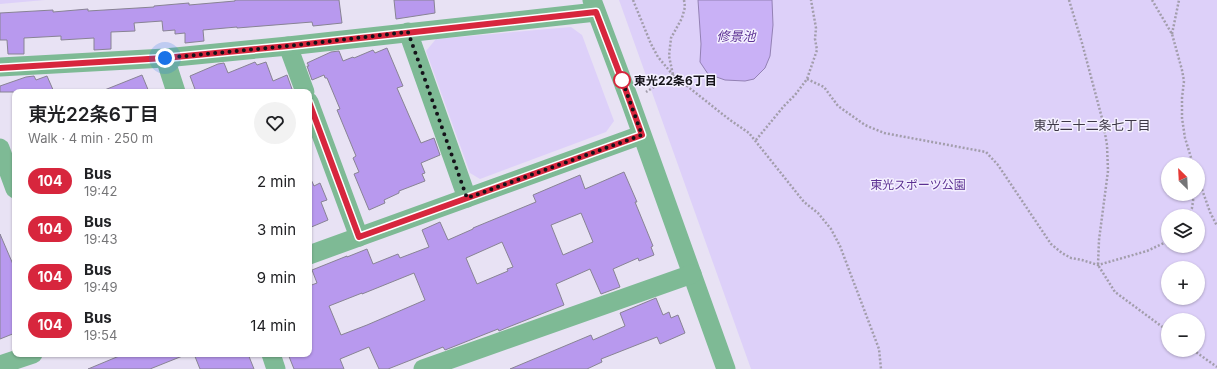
<!DOCTYPE html>
<meta charset="utf-8">
<style>
:root{--surface:#fff;--page:#f2f2f2;--text:#202124;--muted:#757577}
body{margin:0;font-family:Inter,"Noto Sans JP",sans-serif;background:var(--page);color:var(--text);height:100vh;display:flex;flex-direction:column;font-size:15px;white-space:nowrap}
*{box-sizing:border-box;margin:0}
p{font-size:13px;color:var(--muted)}
.icon{flex:none;width:22px;height:22px;fill:none;stroke:currentColor;stroke-width:2;stroke-linecap:round;stroke-linejoin:round}
.map{position:relative;flex:1;overflow:hidden}
.panel{position:absolute;left:12px;top:89px;width:300px;height:268px;display:flex;flex-direction:column;background:var(--surface);border-radius:8px;box-shadow:0 1px 3px #0004}
.panel>*{flex:none}
.badge{padding:0 8px;border-radius:13px;font-size:14px;line-height:26px}
.needle{width:26px;rotate:336deg}
.tools{position:absolute;left:1161px;top:157px;display:grid;gap:8px}
.tools a{display:grid;place-items:center;width:44px;height:44px;border-radius:50%;background:var(--surface);box-shadow:0 1px 3px #0004;font-size:20px}
.you{position:absolute;width:20px;height:20px;margin:-10px;border:3px solid #fff;border-radius:50%;background:#1a73e8;box-shadow:0 0 0 6px #1a73e833}
.map>.badge{position:absolute;translate:-50% -50%;box-shadow:0 0 0 2px #fff}
.round{display:grid;place-items:center;flex:none;width:42px;height:42px;border-radius:21px;background:var(--page)}
.overview{display:flex;align-items:center;justify-content:space-between;height:68px;padding:0 16px}
h1{font-size:19px;font-weight:600;line-height:30px}
ul{padding:0;list-style:none}
li{display:flex;align-items:center;gap:12px;height:48px;padding:0 16px}
li div{flex:1}
li b{display:block;font-size:15px}
li em{font-style:normal}
li .badge{min-width:44px;font-weight:700;text-align:center}
.map>svg:first-child{display:block}
.green{fill:#ddd0f9;fill-rule:evenodd}
.water{fill:#c9b1f6;stroke:#9381b4}
.building{fill:#b899ee;stroke:#888394;fill-rule:evenodd}
.lines{fill:none;stroke-linecap:round;stroke-linejoin:round}
.path{stroke:#a29dab;stroke-width:2.5;stroke-dasharray:2 2;stroke-linecap:butt}
.street{stroke:#7eba95;stroke-width:19}
.line-casing{stroke:#fff;stroke-width:9}
.line{stroke:#d7263d;stroke-width:6}
.walk{stroke:#141219;stroke-width:4;stroke-dasharray:0 7.2}
.stop-dot{fill:#fff;stroke:#d7263d;stroke-width:2}
.labels{text-anchor:middle;dominant-baseline:central;stroke-width:3;stroke-linejoin:round;paint-order:stroke}
.stop-label{font-size:12px;font-weight:bold;fill:#141219;stroke:#f4f0ff;text-anchor:start}
.park-label{font-size:12px;fill:#5c3192;stroke:#f4f0ff}
.water-label{font-size:13px;font-style:italic;fill:#5e3395;stroke:#f4f0ff}
.neighbourhood-label{font-size:13px;fill:#3c3746;stroke:#f4f0ff}
</style>
<div class="map">
<svg width="1217" height="369" viewBox="0 0 1217 369">
<rect width="100%" height="100%" fill="#e8e2f4"/>
<!-- green -->
<g class="green">
<path d="M0,0H45L0,4Z"/>
<path d="M619,0H1217V369H751ZM1168,164H1198V194H1168ZM1168,216H1198V246H1168ZM1168,268H1198V298H1168ZM1168,320H1198V350H1168Z"/>
<path d="M571,27L582,35L614,121L606,132L480,179L470,173L426,51L436,39Z"/>
</g>
<!-- water -->
<path class="water" d="M698,0H772L773,25L770,56L765,68L754,79L745,81L725,80L708,74L700,62L701,44Z"/>
<!-- building -->
<g class="building">
<path d="M235,0H339L342,23L313,26L312,22L237,28V27L203,30L204,41L185,43V33L175,34V30L163,31L162,21L134,23L135,31L111,32V49L94,50V38L61,40V36L24,38V54H8L7,40H0V13L53,10V12L88,9V11L154,7V6L189,3V5L235,1Z"/>
<path d="M394,0H434L435,13L396,19Z"/>
<path d="M387,48L403,86L397,88L421,143L434,138L440,155L421,163L425,173L422,174L425,181L399,191V193L384,200L385,203L369,210L354,174L359,172L353,158L356,156L337,110L340,109L327,78H325L324,75L312,80L307,66H309L307,63L331,52L339,51L343,61L353,57L354,58L373,50L375,53Z"/>
<path d="M255,62L257,65L266,62L273,81L287,75L292,89L286,92H196L190,76L218,64L224,63L228,73Z"/>
<path d="M142,75L149,92H102V91Z"/>
<path d="M34,76L36,80L47,76L54,92H0V86L26,77Z"/>
<path d="M624,172L637,202H635L653,246L651,247L654,255L639,261L638,258L613,269L620,287L601,294L590,269L556,284L564,305L506,328L499,331L498,329L445,350L443,347L416,358L388,369H379L369,347L340,359L344,369H294L288,354H309V286L317,283L312,270L347,256V257L367,249L373,264L398,254L400,258L429,247L422,230L440,222L448,240L473,229V228L536,202L533,195L580,175L585,189ZM581,213L593,242L563,255L551,225ZM502,242L513,267L507,269L508,271L477,284L466,258ZM414,273L425,300L367,325L341,335L329,306L362,293V294Z"/>
<path d="M309,175L314,186L320,183L327,200L321,202L328,220L309,228Z"/>
<path d="M0,234L15,269V333L0,339Z"/>
<path d="M656,298L663,315L669,312L671,318L678,315L685,333L660,344L657,337L601,359L602,362L587,369H510L591,335L593,340L625,326L620,313Z"/>
<path d="M124,354H185V355L150,369H88Z"/>
<path d="M194,354H248L254,369H200Z"/>
</g>
<g class="lines">
<!-- path -->
<g class="path">
<path d="M633,0L651,44L658,57L673,75L646,92"/>
<path d="M684,0L685,7L682,18L671,38L669,56L673,75L730,120L749,133L804,202L818,213L831,229L840,246L879,349L881,369"/>
<path d="M1069,0L1082,43L1103,122L1107,145L1108,171L1099,240L1098,265L1115,292L1168,331"/>
<path d="M1152,0L1172,34L1182,70L1184,81L1182,98V118L1185,138L1193,164"/>
<path d="M1172,34L1179,0"/>
<path d="M807,79L824,87L838,106L865,125L884,133L986,152L998,165L1051,244L1062,253L1071,258L1082,260L1098,265L1147,251L1164,243L1168,239"/>
<path d="M756,140L784,106L795,95L807,79L817,50L815,39L816,28L811,0"/>
<path d="M1198,178L1210,212L1217,226"/>
<path d="M1188,216L1192,208L1194,194"/>
<path d="M1193,350L1217,367"/>
</g>
<!-- street -->
<g class="street">
<path d="M592,0L630,101L726,369"/>
<path d="M408,32L467,198"/>
<path d="M288,46L305,92"/>
<path d="M165,58L176,92"/>
<path d="M0,67L165,58L288,46L596,12"/>
<path d="M309,102L359,237"/>
<path d="M0,148L15,189"/>
<path d="M309,255L641,135"/>
<path d="M271,354L276,369"/>
<path d="M0,365L33,354"/>
<path d="M423,369L692,274"/>
</g>
</g>
<g class="lines">
<defs>
<path id="line" d="M0,68L165,58L288,46L596,12L622,80L642,135L359,237L309,102"/>
</defs>
<!-- line casing -->
<use href="#line" class="line-casing"/>
<!-- line -->
<use href="#line" class="line"/>
<!-- walk -->
<path class="walk" d="M165,58L288,46L408,32L467,198L642,135L622,80"/>
</g>
<!-- markers -->
<circle class="stop-dot" cx="622" cy="80" r="8"/>
<g class="labels">
<!-- stop labels -->
<g class="stop-label">
<text x="634" y="80">東光22条6丁目</text>
</g>
<!-- park labels -->
<g class="park-label">
<text x="918" y="184">東光スポーツ公園</text>
</g>
<!-- water labels -->
<g class="water-label">
<text x="736" y="36">修景池</text>
</g>
<!-- neighbourhood labels -->
<g class="neighbourhood-label">
<text x="1092" y="125">東光二十二条七丁目</text>
</g>
</g>
</svg>
<div class="tools">
<a><svg class="needle" viewBox="-14 -14 28 28"><path d="M0-13l5 13h-10z" fill="#e53935"/><path d="M0 13l5-13h-10z" fill="#757577"/></svg></a>
<a><svg class="icon" aria-label="layers" viewBox="0 0 24 24"><path d="M12 4l9 5-9 5-9-5zM3 14l9 5 9-5"/></svg></a>
<a>+</a>
<a>−</a>
</div>
<div class="you" style="left:165px;top:58px"></div>
<section class="panel">
<div class="overview"><div><h1>東光22条6丁目</h1><p>Walk · 4 min · 250 m</p></div><a class="round"><svg class="icon" aria-label="heart" viewBox="0 0 24 24"><path d="M12 20l-8-8c-3-5 5-10 8-4 3-6 11-1 8 4z"/></svg></a></div>
<ul>
<li><span class="badge" style="background:#d7263d;color:#fff">104</span><div><b>Bus</b><p>19:42</p></div><em>2 min</em></li>
<li><span class="badge" style="background:#d7263d;color:#fff">104</span><div><b>Bus</b><p>19:43</p></div><em>3 min</em></li>
<li><span class="badge" style="background:#d7263d;color:#fff">104</span><div><b>Bus</b><p>19:49</p></div><em>9 min</em></li>
<li><span class="badge" style="background:#d7263d;color:#fff">104</span><div><b>Bus</b><p>19:54</p></div><em>14 min</em></li>
</ul>
</section>
</div>
